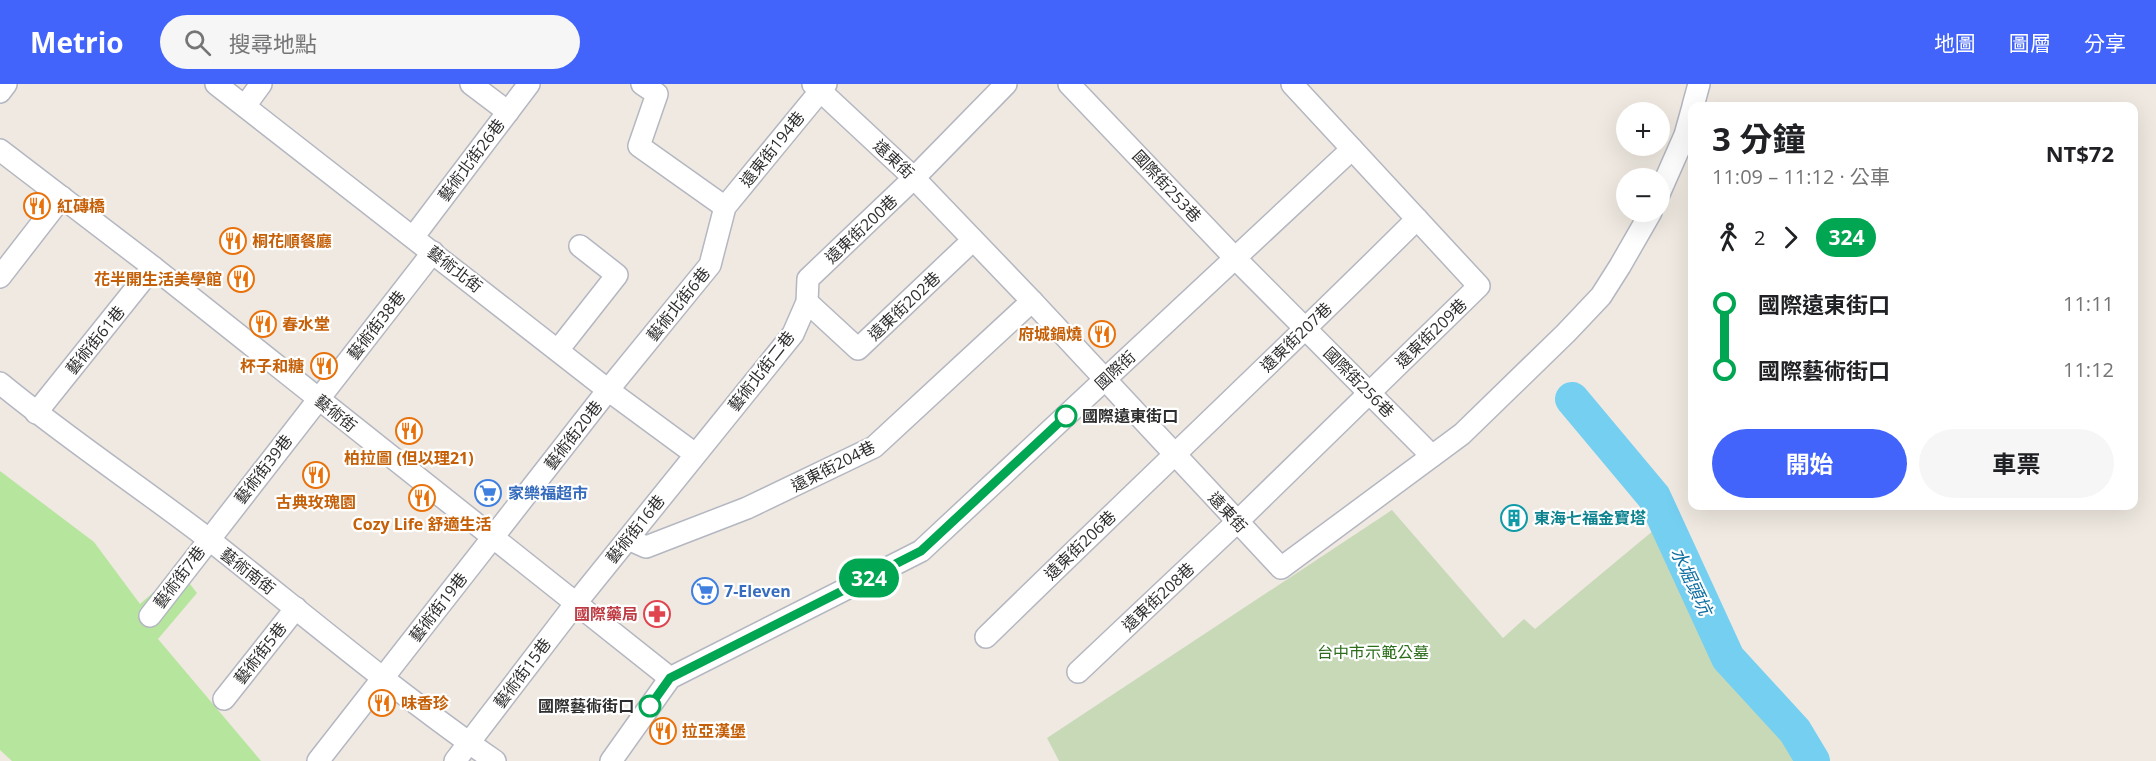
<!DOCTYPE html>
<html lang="zh-TW">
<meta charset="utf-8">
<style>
:root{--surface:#fff;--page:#f6f6f6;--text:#202124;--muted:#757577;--accent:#4264fb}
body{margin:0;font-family:"Open Sans","Noto Sans TC",sans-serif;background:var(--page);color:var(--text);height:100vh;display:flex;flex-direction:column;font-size:22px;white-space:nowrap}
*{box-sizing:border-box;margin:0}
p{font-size:20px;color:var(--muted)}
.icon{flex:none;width:33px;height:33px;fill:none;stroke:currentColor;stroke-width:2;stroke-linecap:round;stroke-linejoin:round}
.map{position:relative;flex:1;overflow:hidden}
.panel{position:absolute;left:1688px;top:18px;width:450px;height:408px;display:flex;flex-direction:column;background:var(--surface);border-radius:12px;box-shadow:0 6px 24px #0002}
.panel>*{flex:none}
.badge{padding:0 12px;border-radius:20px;font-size:21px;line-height:39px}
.buttons{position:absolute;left:1616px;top:18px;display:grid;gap:12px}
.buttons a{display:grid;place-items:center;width:54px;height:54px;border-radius:50%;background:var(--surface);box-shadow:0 6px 24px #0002;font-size:30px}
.map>.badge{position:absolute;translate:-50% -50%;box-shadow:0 0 0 3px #fff}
.legs{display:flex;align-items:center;gap:9px;height:66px;padding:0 24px;font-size:20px}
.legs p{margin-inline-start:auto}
.head{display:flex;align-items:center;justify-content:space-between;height:102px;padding:0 24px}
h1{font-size:33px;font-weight:700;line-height:45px}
.cta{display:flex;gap:12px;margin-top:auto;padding:12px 24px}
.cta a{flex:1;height:69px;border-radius:36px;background:var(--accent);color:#fff;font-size:24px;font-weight:700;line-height:69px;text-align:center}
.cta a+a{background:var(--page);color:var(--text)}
ul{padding:0 24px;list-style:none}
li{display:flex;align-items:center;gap:21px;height:66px;font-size:22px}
li i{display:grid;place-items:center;width:9px;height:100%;margin:0 8px;background:currentColor}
li i::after{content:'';width:15px;height:15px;margin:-8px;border:4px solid;border-radius:50%;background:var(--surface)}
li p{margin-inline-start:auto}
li:first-child i{background:linear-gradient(#0000 50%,currentColor 0)}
li:last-child i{background:linear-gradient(currentColor 50%,#0000 0)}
header{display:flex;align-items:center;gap:36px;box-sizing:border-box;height:84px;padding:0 30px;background:var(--accent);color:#fff}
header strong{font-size:28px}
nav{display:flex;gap:33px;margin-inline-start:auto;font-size:21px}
.search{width:420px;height:54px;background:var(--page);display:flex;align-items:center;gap:15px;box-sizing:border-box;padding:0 21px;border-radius:33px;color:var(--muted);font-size:22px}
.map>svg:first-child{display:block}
.green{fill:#b6e59e}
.cemetery{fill:#c8d9b8}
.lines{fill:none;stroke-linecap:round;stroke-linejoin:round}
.river{stroke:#75cff0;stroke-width:34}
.minor-casing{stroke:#b4b7c1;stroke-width:24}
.minor{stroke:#fff;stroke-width:21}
.line-1-casing{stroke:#fff;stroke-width:14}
.line-1{stroke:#00a651;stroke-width:9}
.stop-1-dot{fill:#fff;stroke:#00a651;stroke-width:3}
.labels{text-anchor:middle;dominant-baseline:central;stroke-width:4.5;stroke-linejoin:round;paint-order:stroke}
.street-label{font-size:16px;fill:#2e2e2e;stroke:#fff}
.food-label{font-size:16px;font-weight:bold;fill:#c56008;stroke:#fff;text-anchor:start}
.stop-label{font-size:16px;font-weight:bold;fill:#2e2e2e;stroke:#fff;text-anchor:start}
.shop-label{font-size:16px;font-weight:bold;fill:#366cbe;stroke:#fff;text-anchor:start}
.culture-label{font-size:16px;font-weight:bold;fill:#0d838f;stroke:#fff;text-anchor:start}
.health-label{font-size:16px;font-weight:bold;fill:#be3a42;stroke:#fff;text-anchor:end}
.park-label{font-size:16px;fill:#2c6e1b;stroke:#fff}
.water-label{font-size:18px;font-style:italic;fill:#0d6fa3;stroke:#fff}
</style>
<header>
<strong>Metrio</strong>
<div class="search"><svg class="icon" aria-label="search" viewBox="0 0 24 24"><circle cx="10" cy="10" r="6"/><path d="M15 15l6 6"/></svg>搜尋地點</div>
<nav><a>地圖</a><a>圖層</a><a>分享</a></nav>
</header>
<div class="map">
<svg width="2156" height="677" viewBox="0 0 2156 677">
<rect width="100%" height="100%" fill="#efe9e1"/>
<!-- green -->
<path class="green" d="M0,387L94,458L140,520L179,486L197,509L158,555L261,677H12L0,666Z"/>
<!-- cemetery -->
<path class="cemetery" d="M1392,426L1503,554L1524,535L1535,545L1660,441L1724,579L1792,651L1807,677H1059L1047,654Z"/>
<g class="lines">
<!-- river -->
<path class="river" d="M1572,315L1654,413L1728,574L1795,647L1813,677"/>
<defs>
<g id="minor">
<path d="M216,0L608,306L695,370"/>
<path d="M471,0L508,28"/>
<path d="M642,0L657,10L639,62L725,123"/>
<path d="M813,0L914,94L1032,217L1281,484L1462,350L1566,249L1601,212L1620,182L1651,128"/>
<path d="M1069,0L1235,174L1432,372"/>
<path d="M0,8L6,0"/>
<path d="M245,22L261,0"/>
<path d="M1693,22L1699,0"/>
<path d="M0,66L153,183L670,594"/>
<path d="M1659,110L1685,51L1692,26"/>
<path d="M414,152L529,0"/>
<path d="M0,193L62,113"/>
<path d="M807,218L858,265L973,156"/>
<path d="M558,266L617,191L580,162"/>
<path d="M0,299C68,355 141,403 211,457C305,531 397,609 495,677"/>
<path d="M36,329L153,183"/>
<path d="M628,455L646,463L747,424L874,363L1032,217"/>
<path d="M150,532L433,168"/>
<path d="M986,553C1129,413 1275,276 1417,135"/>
<path d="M1078,588L1237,438L1479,202L1292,0"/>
<path d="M224,615L296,524"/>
<path d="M318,677L608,306L710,181L725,123L826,0"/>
<path d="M455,677L576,519L793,250L807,218L808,195L914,94L1006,0"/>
<path d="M611,677L670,594L921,467L1352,65"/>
</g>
</defs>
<!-- minor casing -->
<use href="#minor" class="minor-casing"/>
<!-- minor -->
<use href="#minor" class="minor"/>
</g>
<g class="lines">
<defs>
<path id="line-1" d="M650,622L670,594L921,467L1066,332"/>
</defs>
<!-- line-1 casing -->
<use href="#line-1" class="line-1-casing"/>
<!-- line-1 -->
<use href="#line-1" class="line-1"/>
</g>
<!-- icons -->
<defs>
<symbol id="restaurant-ring" viewBox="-11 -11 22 22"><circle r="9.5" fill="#fff" stroke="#e8710a" stroke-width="1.5"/><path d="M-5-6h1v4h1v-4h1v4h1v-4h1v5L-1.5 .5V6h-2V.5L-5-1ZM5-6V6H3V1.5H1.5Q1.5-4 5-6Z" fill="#e8710a"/></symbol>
<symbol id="supermarket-ring" viewBox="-11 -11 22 22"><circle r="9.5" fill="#fff" stroke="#3f7fe0" stroke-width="1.5"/><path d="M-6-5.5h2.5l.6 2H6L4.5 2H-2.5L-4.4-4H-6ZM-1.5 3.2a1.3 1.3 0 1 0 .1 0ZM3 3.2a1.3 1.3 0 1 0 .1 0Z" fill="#3f7fe0"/></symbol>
<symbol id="building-ring" viewBox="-11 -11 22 22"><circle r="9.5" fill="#fff" stroke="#0f9aa8" stroke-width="1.5"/><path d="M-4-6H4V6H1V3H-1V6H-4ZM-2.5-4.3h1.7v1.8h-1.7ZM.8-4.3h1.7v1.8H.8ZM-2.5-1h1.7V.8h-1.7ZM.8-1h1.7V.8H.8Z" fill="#0f9aa8"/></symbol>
<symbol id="pharmacy-ring" viewBox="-11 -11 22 22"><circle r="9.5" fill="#fff" stroke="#e0444e" stroke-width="1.5"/><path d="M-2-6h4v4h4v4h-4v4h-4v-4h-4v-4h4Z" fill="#e0444e"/></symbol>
</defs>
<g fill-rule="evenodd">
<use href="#restaurant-ring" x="22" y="107" width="30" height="30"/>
<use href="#restaurant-ring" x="218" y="142" width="30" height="30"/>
<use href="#restaurant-ring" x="226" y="180" width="30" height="30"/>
<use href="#restaurant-ring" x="248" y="225" width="30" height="30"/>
<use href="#restaurant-ring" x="1087" y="235" width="30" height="30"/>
<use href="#restaurant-ring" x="309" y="267" width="30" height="30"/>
<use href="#restaurant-ring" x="394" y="332" width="30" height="30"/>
<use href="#restaurant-ring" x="301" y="376" width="30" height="30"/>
<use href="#supermarket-ring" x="473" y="394" width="30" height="30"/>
<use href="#restaurant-ring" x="407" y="399" width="30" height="30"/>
<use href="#building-ring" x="1499" y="419" width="30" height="30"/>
<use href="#supermarket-ring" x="690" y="492" width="30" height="30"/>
<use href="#pharmacy-ring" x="642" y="515" width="30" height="30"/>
<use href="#restaurant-ring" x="367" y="604" width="30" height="30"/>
<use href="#restaurant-ring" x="648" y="632" width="30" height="30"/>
</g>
<!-- markers -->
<g class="stop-1-dot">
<circle cx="1066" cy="332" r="10"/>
<circle cx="650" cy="622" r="10"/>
</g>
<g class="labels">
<!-- street labels -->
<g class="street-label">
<text transform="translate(772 65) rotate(-51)">遠東街194巷</text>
<text transform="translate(894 75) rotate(43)">遠東街</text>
<text transform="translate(471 76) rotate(-53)">藝術北街26巷</text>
<text transform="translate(1167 102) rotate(47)">國際街253巷</text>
<text transform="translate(861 145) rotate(-43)">遠東街200巷</text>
<text transform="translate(455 185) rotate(38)">藝術北街</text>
<text transform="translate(678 220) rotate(-51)">藝術北街6巷</text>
<text transform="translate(904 222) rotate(-43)">遠東街202巷</text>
<text transform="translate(376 241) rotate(-52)">藝術街38巷</text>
<text transform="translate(1431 249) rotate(-44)">遠東街209巷</text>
<text transform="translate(1296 253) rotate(-44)">遠東街207巷</text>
<text transform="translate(95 256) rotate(-51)">藝術街61巷</text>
<text transform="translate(1115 286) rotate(-43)">國際街</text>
<text transform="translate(761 287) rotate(-52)">藝術北街二巷</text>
<text transform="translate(1359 298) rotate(45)">國際街256巷</text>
<text transform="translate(336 329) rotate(39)">藝術街</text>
<text transform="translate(573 351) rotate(-52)">藝術街20巷</text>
<text transform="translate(833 382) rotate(-27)">遠東街204巷</text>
<text transform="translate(263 385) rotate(-52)">藝術街39巷</text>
<text transform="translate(1228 428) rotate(47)">遠東街</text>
<text transform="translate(635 445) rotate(-51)">藝術街16巷</text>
<text transform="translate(1080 461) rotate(-44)">遠東街206巷</text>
<text transform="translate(248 487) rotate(38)">藝術南街</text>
<text transform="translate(179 493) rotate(-53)">藝術街7巷</text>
<text transform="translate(1158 513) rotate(-43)">遠東街208巷</text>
<text transform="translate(438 523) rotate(-52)">藝術街19巷</text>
<text transform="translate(260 569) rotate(-52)">藝術街5巷</text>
<text transform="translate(522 589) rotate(-53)">藝術街15巷</text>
</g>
<!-- food labels -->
<g class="food-label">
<text x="57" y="122">紅磚橋</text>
<text x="252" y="157">桐花順餐廳</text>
<text x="222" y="195" text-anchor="end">花半開生活美學館</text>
<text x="282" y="240">春水堂</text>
<text x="1082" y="250" text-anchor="end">府城鍋燒</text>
<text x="304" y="282" text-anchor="end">杯子和糖</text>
<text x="409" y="374" text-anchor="middle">柏拉圖 (但以理21)</text>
<text x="316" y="418" text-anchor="middle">古典玫瑰園</text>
<text x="422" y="440" text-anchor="middle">Cozy Life 舒適生活</text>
<text x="401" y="619">味香珍</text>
<text x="682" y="647">拉亞漢堡</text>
</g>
<!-- stop labels -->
<g class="stop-label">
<text x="1082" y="332">國際遠東街口</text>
<text x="634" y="622" text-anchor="end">國際藝術街口</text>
</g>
<!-- shop labels -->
<g class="shop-label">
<text x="508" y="409">家樂福超市</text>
<text x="724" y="507">7-Eleven</text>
</g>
<!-- culture labels -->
<g class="culture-label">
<text x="1534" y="434">東海七福金寶塔</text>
</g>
<!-- health labels -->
<g class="health-label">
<text x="638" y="530">國際藥局</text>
</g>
<!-- park labels -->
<g class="park-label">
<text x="1373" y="568">台中市示範公墓</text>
</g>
<!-- water labels -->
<g class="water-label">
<text transform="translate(1692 497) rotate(65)">水堀頭坑</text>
</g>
</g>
</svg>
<div class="buttons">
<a>+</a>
<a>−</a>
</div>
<b class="badge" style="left:869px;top:494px;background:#00a651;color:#fff">324</b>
<section class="panel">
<div class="head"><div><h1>3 分鐘</h1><p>11:09 – 11:12 · 公車</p></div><b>NT$72</b></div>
<div class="legs"><svg class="icon" aria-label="walk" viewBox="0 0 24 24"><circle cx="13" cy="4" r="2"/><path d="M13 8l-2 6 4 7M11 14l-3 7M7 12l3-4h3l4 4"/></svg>2<svg class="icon" aria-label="forward" viewBox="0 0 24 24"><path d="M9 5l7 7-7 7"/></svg><b class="badge" style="background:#00a651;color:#fff">324</b></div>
<ul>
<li><i style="color:#00a651"></i><b>國際遠東街口</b><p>11:11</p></li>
<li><i style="color:#00a651"></i><b>國際藝術街口</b><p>11:12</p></li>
</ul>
<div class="cta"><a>開始</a><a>車票</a></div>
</section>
</div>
